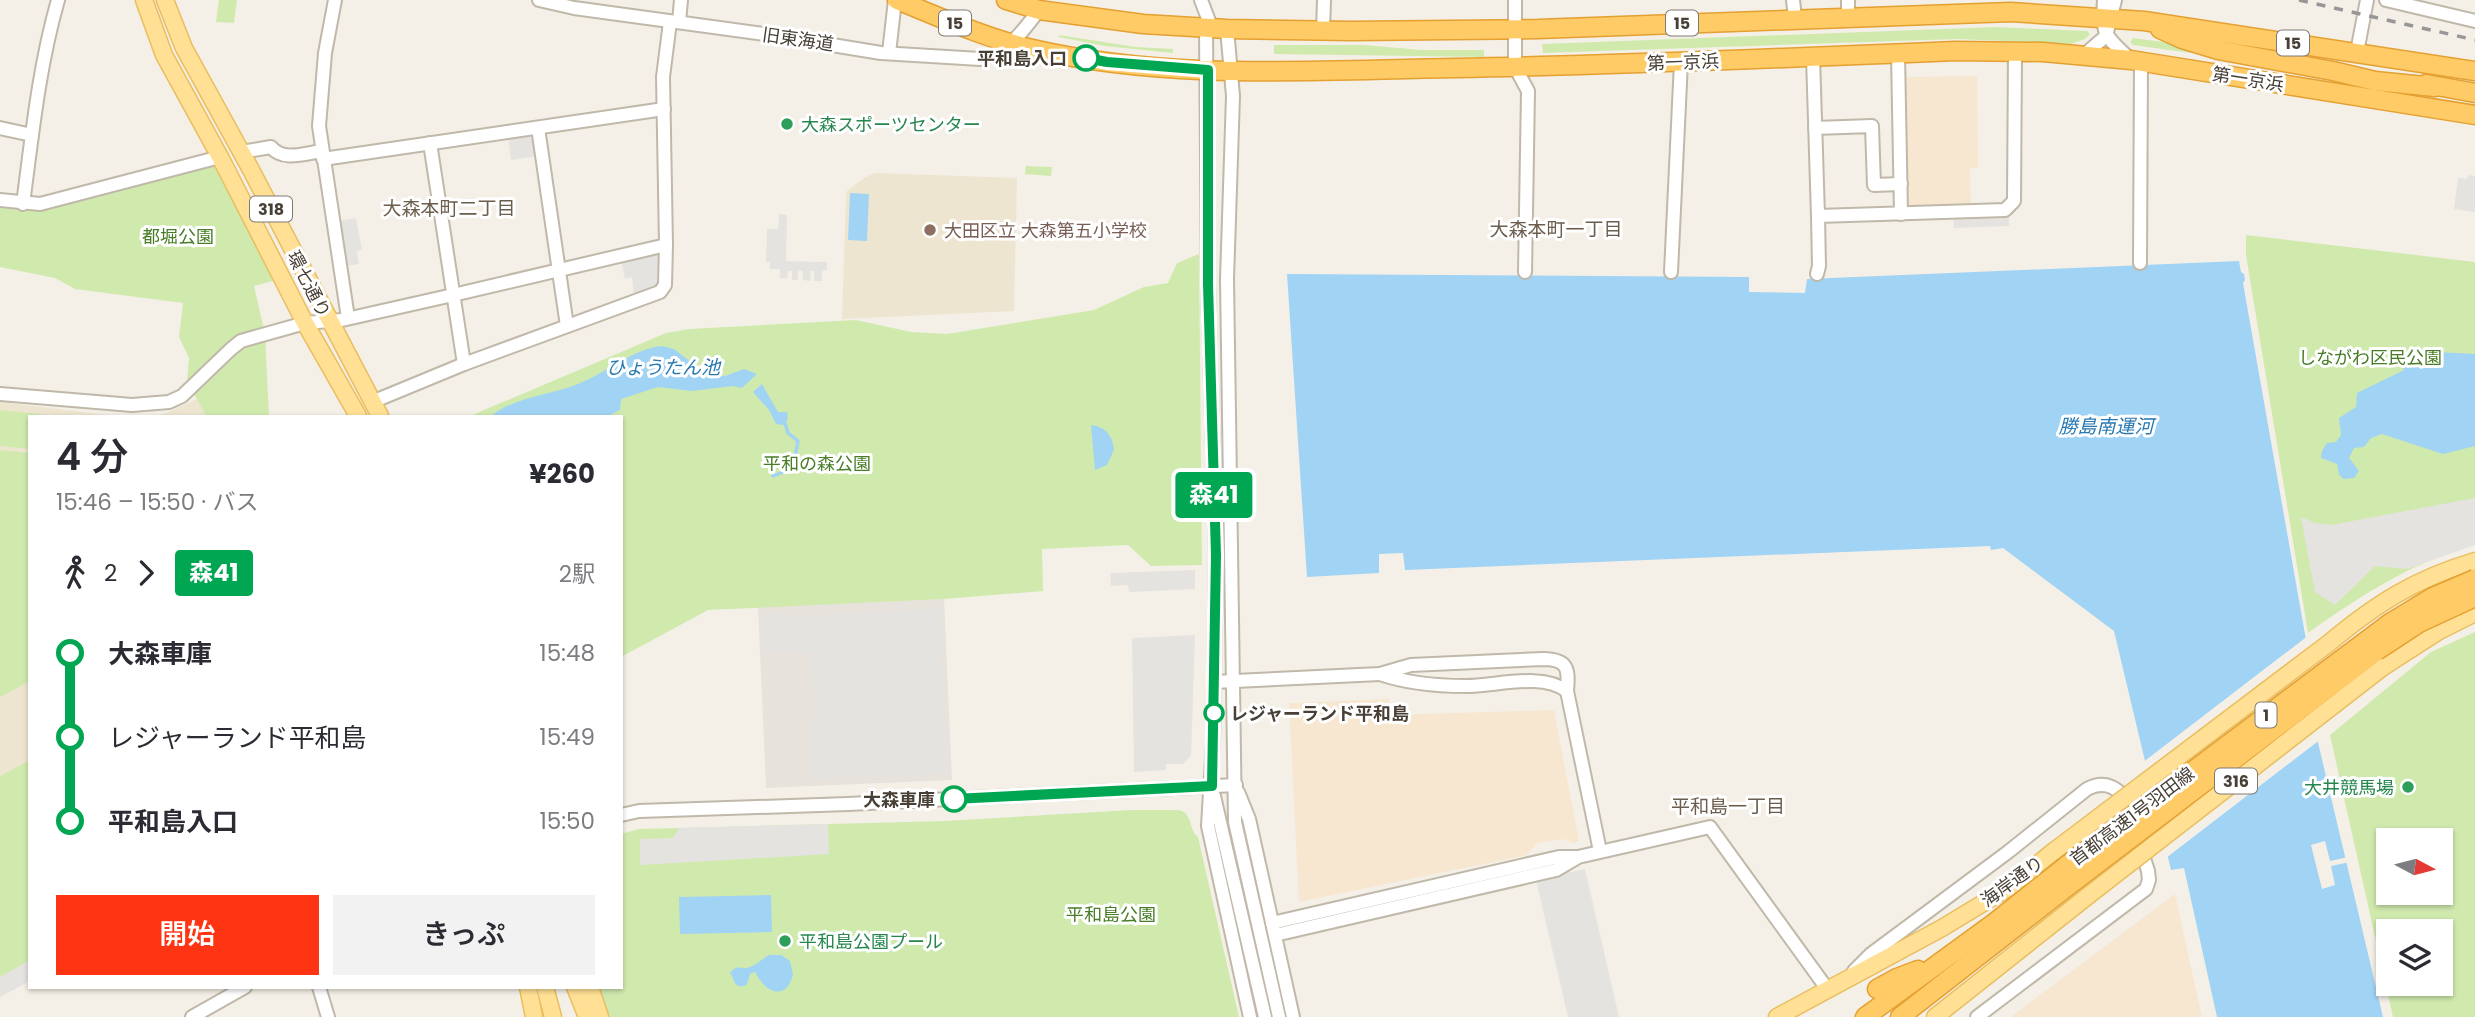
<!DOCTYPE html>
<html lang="ja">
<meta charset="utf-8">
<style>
:root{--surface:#fff;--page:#f2f2f3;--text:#2b2b33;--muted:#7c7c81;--accent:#ff3413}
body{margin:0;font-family:Poppins,"Noto Sans JP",sans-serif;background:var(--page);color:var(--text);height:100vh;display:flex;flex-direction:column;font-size:26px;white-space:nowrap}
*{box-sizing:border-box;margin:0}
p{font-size:23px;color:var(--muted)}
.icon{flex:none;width:38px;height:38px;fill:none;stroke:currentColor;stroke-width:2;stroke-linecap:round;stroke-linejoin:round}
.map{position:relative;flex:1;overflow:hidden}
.sheet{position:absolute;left:28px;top:415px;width:595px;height:574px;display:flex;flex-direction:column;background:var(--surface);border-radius:0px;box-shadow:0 2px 5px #0004}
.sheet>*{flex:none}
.badge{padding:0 14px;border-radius:5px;font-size:24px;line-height:46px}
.needle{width:46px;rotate:97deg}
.tools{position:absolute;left:2376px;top:828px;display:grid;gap:14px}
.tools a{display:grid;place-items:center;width:77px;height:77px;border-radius:0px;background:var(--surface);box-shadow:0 2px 5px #0004;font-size:35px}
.map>.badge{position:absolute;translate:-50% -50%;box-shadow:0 0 0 4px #fff}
.legs{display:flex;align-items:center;gap:10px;height:77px;padding:0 28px;font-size:23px}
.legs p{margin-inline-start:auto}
.summary{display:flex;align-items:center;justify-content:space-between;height:119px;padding:0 28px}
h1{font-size:38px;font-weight:600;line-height:52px}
.cta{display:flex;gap:14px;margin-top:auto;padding:14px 28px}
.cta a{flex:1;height:80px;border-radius:0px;background:var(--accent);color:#fff;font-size:28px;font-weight:600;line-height:80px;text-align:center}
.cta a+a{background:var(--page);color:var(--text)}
ul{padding:0 28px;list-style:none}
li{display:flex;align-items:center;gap:24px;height:84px;font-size:26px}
li i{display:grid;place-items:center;width:10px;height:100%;margin:0 9px;background:currentColor}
li i::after{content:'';width:18px;height:18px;margin:-9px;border:5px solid;border-radius:50%;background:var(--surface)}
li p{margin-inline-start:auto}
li:first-child i{background:linear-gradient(#0000 50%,currentColor 0)}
li:last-child i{background:linear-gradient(currentColor 50%,#0000 0)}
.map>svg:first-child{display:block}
.commercial{fill:#f7e7d1}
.industrial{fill:#e7e2dc}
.education{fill:#eee5d0}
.green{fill:#d0eaae;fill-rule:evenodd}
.parking{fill:#e5e3df}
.water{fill:#a1d3f4}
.pier{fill:#f4f0e7}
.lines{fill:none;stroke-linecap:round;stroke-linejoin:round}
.stream{stroke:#a1d3f4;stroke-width:3.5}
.minor-casing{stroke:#c0b8a9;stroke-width:16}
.major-casing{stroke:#e9be60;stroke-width:19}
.highway-casing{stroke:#e4a031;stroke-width:21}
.minor{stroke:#fff;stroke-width:12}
.major{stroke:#ffe095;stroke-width:16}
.highway{stroke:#ffcb67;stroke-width:18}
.rail{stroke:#979797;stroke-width:3.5;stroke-dasharray:9 9;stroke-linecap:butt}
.major-bridge-casing{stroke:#e9be60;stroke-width:19;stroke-linecap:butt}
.highway-bridge-casing{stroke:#e4a031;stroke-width:21;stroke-linecap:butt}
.major-bridge{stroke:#ffe095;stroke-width:16}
.highway-bridge{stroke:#ffcb67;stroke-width:18}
.line-1-casing{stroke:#fff;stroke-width:16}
.line-1{stroke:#00a651;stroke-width:10}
.stop-1-dot{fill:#fff;stroke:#00a651;stroke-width:3.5}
.leisure-dot{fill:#2e9e5b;stroke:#fff;stroke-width:2.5}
.education-dot{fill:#8d6e63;stroke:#fff;stroke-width:2.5}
.labels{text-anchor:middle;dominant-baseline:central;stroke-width:6;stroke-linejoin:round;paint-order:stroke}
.shield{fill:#fff;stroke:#7f7972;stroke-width:2}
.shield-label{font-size:16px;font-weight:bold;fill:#484036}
.street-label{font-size:18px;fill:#484036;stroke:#fff}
.stop-label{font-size:18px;font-weight:bold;fill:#484036;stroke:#fff;text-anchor:end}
.leisure-label{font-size:18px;fill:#27864d;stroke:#fff;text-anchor:start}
.education-label{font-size:18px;fill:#785e54;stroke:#fff;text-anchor:start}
.park-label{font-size:18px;fill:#487c26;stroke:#fff}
.neighbourhood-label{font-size:19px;fill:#6b5e4c;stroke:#fff}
.water-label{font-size:19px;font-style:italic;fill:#2879b1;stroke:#fff}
</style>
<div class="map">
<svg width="2475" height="1017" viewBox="0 0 2475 1017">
<rect width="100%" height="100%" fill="#f4f0e7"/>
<!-- commercial -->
<g class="commercial">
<path d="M1977,76L1978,168H1970L1971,208L1905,209L1903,77Z"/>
<path d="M1389,699L1390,715L1554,710L1579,841L1574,843L1562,839L1537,843L1527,855L1299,902L1289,703Z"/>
<path d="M2175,894L2202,1017H2011L2022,1008Z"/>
</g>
<!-- industrial -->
<path class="industrial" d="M944,599L952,780L766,788L758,607Z"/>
<!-- education -->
<g class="education">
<path d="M875,173L1017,178L1014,311L842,319L846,195L847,191L864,178Z"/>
<path d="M197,399L206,416H157L169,412Z"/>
<path d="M0,402L116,416H30V760L0,776Z"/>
</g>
<!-- green -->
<g class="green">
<path d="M219,0H237L234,23L216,22Z"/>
<path d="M1995,27L2087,31L2090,34L2085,39L2071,44L1958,39L1543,53L1542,44Z"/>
<path d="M1059,35L1136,47L1173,49V53L1105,46L1059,37Z"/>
<path d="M2133,38L2163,42L2191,51V53L2133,45L2130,42Z"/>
<path d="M1274,45H1364L1421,50H1484V57L1274,54Z"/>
<path d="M214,161L276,280L254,286L265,334L269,416H206L187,381L189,358L179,337L183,303L75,289L55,278L0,267V202L23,206Z"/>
<path d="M1026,166L1052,167L1051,176L1025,174Z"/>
<path d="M2246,235L2475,262V544C2413,562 2360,596 2308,633L2246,255Z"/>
<path d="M1199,254L1202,565L1151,566L1128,545L1042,549L1043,591L944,599L708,610L621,657V416H470L666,333L689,329L856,320L911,332L947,334L1094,310L1144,287L1168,283L1177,263Z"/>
<path d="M0,410L47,415L30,416V449L0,446Z"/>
<path d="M0,450L30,453V681L0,697Z"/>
<path d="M2475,632V1017H2393L2330,735L2431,652ZM2389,840H2441V892H2389ZM2389,931H2441V984H2389Z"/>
<path d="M30,760V962L0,978V776Z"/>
<path d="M1131,810H1178C1193,812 1188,829 1198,837L1239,1017H610L597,987H621V834L639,829L944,821Z"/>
</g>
<!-- parking -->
<g class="parking">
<path d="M532,132L538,156L511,160L508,136Z"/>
<path d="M2468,175L2475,176V212L2454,209L2458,178L2467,179Z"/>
<path d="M779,214L787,215L786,261L827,262V270L822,271V281H814V271H811L810,281L803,280L802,271H798V280H792V271H788L787,278H780V269H770V262H766L767,229H778Z"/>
<path d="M2009,217V226L1954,228L1953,219Z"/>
<path d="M356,218L362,250L357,251L359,264L344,266L339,221Z"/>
<path d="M658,251L662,254L659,286L634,296L632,277L625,279L621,260Z"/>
<path d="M2475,498V545L2407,569L2375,566L2335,605L2315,592L2301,517L2315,523L2331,525Z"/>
<path d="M1195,570V589L1129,592L1128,585L1111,586L1110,573Z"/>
<path d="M940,609L942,655L938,656L939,663L944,664L948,773L812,779V720L814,719L811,651L765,653L763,614L793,613L794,618L816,617L817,615Z"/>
<path d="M1195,635L1191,756L1183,764H1166V770L1134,772L1132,638Z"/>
<path d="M828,824L829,854L640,865V839L673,838L679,828Z"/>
<path d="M1585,869L1619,1017H1568L1536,880Z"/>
<path d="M30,960V981L0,997V977Z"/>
</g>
<!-- water -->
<g class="water">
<path d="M850,193L869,194L867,241L848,240Z"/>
<path d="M2239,261L2241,272L2244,274L2245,280L2243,283L2306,640L2298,658L2383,1017H2217L2184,868L2171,870L2114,631L2003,548L1991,550L1990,546L1405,570L1403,553L1379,554V573L1307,577L1287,274L1749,277V292L1805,293L1807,279Z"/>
<path d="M662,346L674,349L710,377L725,376L744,369L757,374L742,388L733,386L692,391L658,387L621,399L620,410L608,416H491C514,397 551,395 578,384C606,373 632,349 662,346Z"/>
<path d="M2418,349L2428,356L2437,352L2475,354V446L2443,454L2382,434L2371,438L2364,447L2354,448L2349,458L2359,471L2354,478L2343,479L2339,474L2337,464L2321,458L2322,451L2327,443L2336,442L2341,435L2339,418L2356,407L2357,393L2404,370L2399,360Z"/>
<path d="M762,384L778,412H787L788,418L784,425L776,424L769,410L753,392Z"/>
<path d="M1091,425C1106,427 1112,435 1114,450L1107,465L1095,470Z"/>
<path d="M771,895L772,932L680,934L679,897Z"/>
<path d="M769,955H781L790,961L793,975C785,1003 764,991 755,972L750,974L748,982L745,986C732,988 735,978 730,973C737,965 738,968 746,968C755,967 762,959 769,955Z"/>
</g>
<!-- pier -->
<g class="pier">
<path d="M2309,635V641L2301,658L2321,739L2166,858L2142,763Z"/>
<path d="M2325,841L2330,861L2348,857L2350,862L2331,866L2335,885L2322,889L2311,845Z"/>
</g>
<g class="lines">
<!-- stream -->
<path class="stream" d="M773,476L793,468L798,441L788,433L784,420"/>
<defs>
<g id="minor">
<path d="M335,0L325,53L319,126L348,318"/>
<path d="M539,0L574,8L771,35L881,53L980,59C1008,53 1022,32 1039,10"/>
<path d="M1201,0L1212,29"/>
<path d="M1515,0V67L1528,91L1525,272"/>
<path d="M1793,0L1795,18"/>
<path d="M1848,0V17"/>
<path d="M2104,0C2101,37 2106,36 2131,60"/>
<path d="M2386,0L2475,21"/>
<path d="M679,22L681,0"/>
<path d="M1206,29L1208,284L1216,555L1213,743L1208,826L1250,1017"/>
<path d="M1227,29L1233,96L1227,279L1235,822L1279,1017"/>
<path d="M1323,31L1324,0"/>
<path d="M2357,52L2367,0"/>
<path d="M889,53L895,0"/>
<path d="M1898,54L1901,214"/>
<path d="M2084,55L2106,36L2115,0"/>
<path d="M1813,57L1818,216L2005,210L2014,201L2015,51"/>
<path d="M0,128L32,135"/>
<path d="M538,128L567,326"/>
<path d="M1815,128L1872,126L1874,185L1901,184"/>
<path d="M430,143L464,364"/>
<path d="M241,152L271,147C283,162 306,153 322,151"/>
<path d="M323,159L664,109"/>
<path d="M0,200L40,204L220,157"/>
<path d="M23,204C32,136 39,66 58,0"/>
<path d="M2140,263L2141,62"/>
<path d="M1671,272L1681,62"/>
<path d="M1817,274L1819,266L1818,216"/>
<path d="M0,394L132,405L169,402L182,396L231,349L241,341L255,337L305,323L342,320L453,295L666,245L663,77L670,22"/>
<path d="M372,402L464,364L660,292L665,285L666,245"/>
<path d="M1380,674C1409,684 1437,686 1466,686C1496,686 1542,672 1567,691"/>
<path d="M1214,682L1380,674L1411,665L1543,659C1568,659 1569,669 1567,691L1600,851"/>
<path d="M1238,792L1249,819L1293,1017"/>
<path d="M1214,796L1265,1017"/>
<path d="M621,815L639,811L848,804L1236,785"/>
<path d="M1272,923L1559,857H1576"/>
<path d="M1275,935L1556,870L1578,857L1710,827L1828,990"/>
<path d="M1854,971L1871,954L2008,852L2087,789C2102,781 2114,785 2125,798L2148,871L2149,880L2146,889L1977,1017"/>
<path d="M319,987L328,1017"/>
<path d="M192,1017L245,987"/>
</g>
<g id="major">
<path d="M144,0L164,55L220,157L305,323L358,416"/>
<path d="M165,0L184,48L250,168L380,416"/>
<path d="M2329,643C2377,603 2415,579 2475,561"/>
<path d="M2383,667L2439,631L2475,613"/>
<path d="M528,987L534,1017"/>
<path d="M545,987L553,1017"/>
<path d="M575,987L587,1017"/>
<path d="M590,987L600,1017"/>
<path d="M1777,1017L1942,928L2008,888L2054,851"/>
<path d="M1935,1017L2089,895"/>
</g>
<g id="highway">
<path d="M897,0C939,17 983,37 1028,48C1168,81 1314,70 1456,68C1623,65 1790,58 1956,51L2043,52L2131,60L2475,115"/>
<path d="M1006,0L1039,10L1143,24L1227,29L1351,31L1538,29L2011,12L2144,21L2475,71"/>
<path d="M2160,29L2182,39L2218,50L2333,71L2375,81L2435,87"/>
<path d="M2426,84L2475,93"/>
<path d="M1877,989L1897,978L1918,970"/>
<path d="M1865,1017L1994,923L2066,866"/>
<path d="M1900,1017L2076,880"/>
</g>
</defs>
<!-- minor casing -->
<use href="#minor" class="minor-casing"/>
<!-- major casing -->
<use href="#major" class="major-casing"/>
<!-- highway casing -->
<use href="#highway" class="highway-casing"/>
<!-- minor -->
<use href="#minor" class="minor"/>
<!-- major -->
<use href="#major" class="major"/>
<!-- highway -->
<use href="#highway" class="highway"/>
<!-- rail -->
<path class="rail" d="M2299,0L2475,40"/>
<defs>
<g id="major-bridge">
<path d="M2054,851L2329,643"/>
<path d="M2089,895L2383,667"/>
</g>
<g id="highway-bridge">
<path d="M2066,866L2390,623L2433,597L2475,579"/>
<path d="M2076,880L2378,650L2419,623L2475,597"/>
</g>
</defs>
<!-- major-bridge casing -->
<use href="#major-bridge" class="major-bridge-casing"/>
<!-- highway-bridge casing -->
<use href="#highway-bridge" class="highway-bridge-casing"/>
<!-- major-bridge -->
<use href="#major-bridge" class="major-bridge"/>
<!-- highway-bridge -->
<use href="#highway-bridge" class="highway-bridge"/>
</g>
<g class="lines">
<defs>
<path id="line-1" d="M954,799L1212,786L1216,555L1208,284V70L1107,62L1086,58"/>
</defs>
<!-- line-1 casing -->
<use href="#line-1" class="line-1-casing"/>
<!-- line-1 -->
<use href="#line-1" class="line-1"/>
</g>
<!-- markers -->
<g class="stop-1-dot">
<circle cx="1086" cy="58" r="12"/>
<circle cx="1214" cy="713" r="9"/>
<circle cx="954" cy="799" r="12"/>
</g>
<g class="leisure-dot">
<circle cx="787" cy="124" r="7"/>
<circle cx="2408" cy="787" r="7"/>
<circle cx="785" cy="941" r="7"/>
</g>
<circle class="education-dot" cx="930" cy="230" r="7"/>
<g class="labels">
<!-- shield labels -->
<g class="shield">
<rect x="939" y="10.5" width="32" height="25" rx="5"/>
<rect x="1666" y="10.5" width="32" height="25" rx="5"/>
<rect x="2277" y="30.5" width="32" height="25" rx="5"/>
<rect x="250" y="196.5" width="42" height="25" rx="5"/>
<rect x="2255.5" y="702.5" width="21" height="25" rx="5"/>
<rect x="2215" y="768.5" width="42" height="25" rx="5"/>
</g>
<g class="shield-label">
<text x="955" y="23">15</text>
<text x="1682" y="23">15</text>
<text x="2293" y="43">15</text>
<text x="271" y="209">318</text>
<text x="2266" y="715">1</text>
<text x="2236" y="781">316</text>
</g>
<!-- street labels -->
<g class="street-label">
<text transform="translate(798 39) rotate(8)">旧東海道</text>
<text transform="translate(1683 62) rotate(-2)">第一京浜</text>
<text transform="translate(2248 79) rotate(9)">第一京浜</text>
<text transform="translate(309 284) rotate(63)">環七通り</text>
<text transform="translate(2132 816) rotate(-37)">首都高速1号羽田線</text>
<text transform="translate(2012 881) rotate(-36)">海岸通り</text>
</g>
<!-- stop labels -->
<g class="stop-label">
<text x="1067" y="58">平和島入口</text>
<text x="1230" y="713" text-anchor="start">レジャーランド平和島</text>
<text x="935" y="799">大森車庫</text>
</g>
<!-- leisure labels -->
<g class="leisure-label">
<text x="801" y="124">大森スポーツセンター</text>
<text x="2394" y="787" text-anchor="end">大井競馬場</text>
<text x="799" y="941">平和島公園プール</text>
</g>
<!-- education labels -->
<g class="education-label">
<text x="944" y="230">大田区立 大森第五小学校</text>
</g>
<!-- park labels -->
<g class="park-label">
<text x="178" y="236">都堀公園</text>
<text x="2370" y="357">しながわ区民公園</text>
<text x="817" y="463">平和の森公園</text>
<text x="1111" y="914">平和島公園</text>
</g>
<!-- neighbourhood labels -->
<g class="neighbourhood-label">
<text x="449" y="208">大森本町二丁目</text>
<text x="1556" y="229">大森本町一丁目</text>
<text x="1728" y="806">平和島一丁目</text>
</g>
<!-- water labels -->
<g class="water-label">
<text x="663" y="367">ひょうたん池</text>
<text x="2106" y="426">勝島南運河</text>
</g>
</g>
</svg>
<div class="tools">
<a><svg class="needle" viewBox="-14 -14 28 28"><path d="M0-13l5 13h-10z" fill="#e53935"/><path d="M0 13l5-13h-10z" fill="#7c7c81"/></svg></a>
<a><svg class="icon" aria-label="layers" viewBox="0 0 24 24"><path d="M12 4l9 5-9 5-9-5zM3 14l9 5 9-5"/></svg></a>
</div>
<b class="badge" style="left:1214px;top:495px;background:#00a651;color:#fff">森41</b>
<section class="sheet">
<div class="summary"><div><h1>4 分</h1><p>15:46 – 15:50 · バス</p></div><b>¥260</b></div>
<div class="legs"><svg class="icon" aria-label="walk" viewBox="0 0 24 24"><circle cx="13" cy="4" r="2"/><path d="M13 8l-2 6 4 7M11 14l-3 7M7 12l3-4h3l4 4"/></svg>2<svg class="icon" aria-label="forward" viewBox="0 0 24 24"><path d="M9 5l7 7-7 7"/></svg><b class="badge" style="background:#00a651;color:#fff">森41</b><p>2駅</p></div>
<ul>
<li><i style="color:#00a651"></i><b>大森車庫</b><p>15:48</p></li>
<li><i style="color:#00a651"></i><span>レジャーランド平和島</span><p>15:49</p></li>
<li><i style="color:#00a651"></i><b>平和島入口</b><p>15:50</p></li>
</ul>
<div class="cta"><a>開始</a><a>きっぷ</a></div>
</section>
</div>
